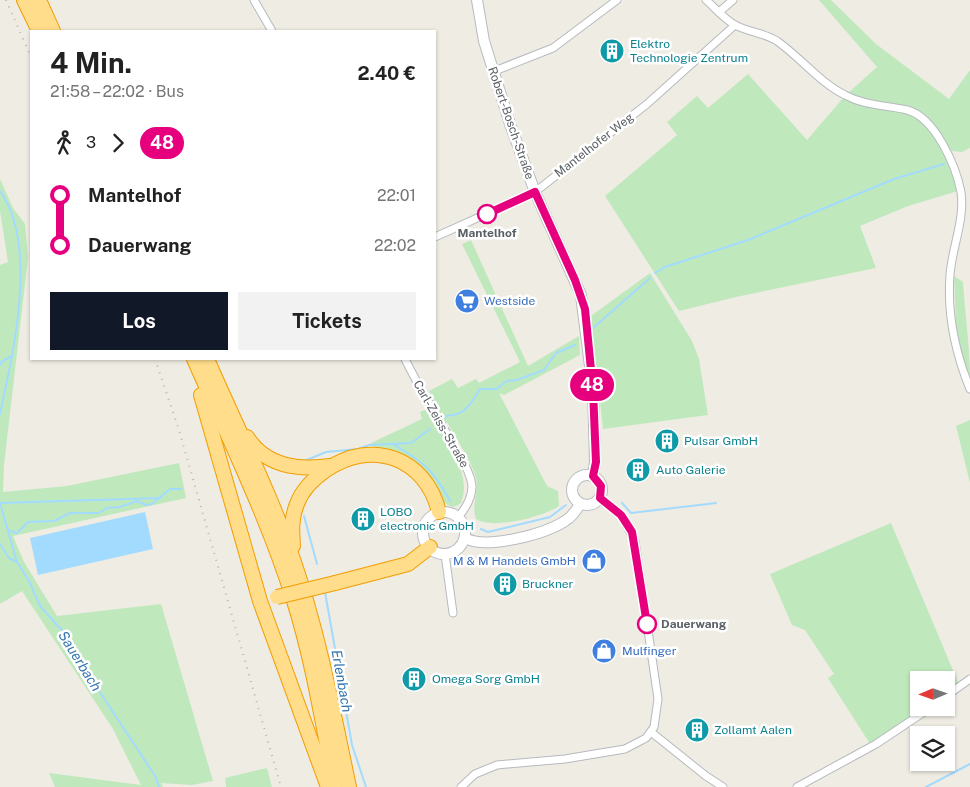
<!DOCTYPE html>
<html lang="de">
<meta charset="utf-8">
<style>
:root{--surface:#fff;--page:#f2f2f2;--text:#222;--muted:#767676;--accent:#111827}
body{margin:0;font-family:"Public Sans",sans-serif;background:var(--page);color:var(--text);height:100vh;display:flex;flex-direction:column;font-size:19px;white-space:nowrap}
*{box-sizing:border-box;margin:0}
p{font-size:16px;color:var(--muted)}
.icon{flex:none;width:28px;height:28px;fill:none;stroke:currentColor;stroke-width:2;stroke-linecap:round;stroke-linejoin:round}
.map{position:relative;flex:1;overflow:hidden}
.details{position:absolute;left:30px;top:30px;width:406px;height:330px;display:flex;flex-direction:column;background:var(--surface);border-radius:0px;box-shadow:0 1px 4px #0004}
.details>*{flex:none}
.badge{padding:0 10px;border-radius:16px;font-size:18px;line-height:32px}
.needle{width:32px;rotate:268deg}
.controls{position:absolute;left:910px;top:671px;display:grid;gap:10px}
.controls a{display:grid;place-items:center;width:45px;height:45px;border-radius:0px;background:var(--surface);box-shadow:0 1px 4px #0004;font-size:25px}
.map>.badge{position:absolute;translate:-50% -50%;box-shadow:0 0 0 2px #fff}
.legs{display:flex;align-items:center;gap:8px;height:55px;padding:0 20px;font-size:16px}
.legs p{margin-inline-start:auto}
.headline{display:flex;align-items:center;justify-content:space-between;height:85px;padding:0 20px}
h1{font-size:28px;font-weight:700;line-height:38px}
.button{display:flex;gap:10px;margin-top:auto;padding:10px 20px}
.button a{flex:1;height:58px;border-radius:0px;background:var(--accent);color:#fff;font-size:20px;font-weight:700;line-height:58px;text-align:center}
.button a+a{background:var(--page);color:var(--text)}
ul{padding:0 20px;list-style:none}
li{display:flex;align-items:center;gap:18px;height:50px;font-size:19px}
li i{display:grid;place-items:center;width:8px;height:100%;margin:0 6px;background:currentColor}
li i::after{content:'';width:12px;height:12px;margin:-6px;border:4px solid;border-radius:50%;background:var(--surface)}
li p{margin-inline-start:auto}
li:first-child i{background:linear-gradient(#0000 50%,currentColor 0)}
li:last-child i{background:linear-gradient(currentColor 50%,#0000 0)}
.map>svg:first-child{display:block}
.green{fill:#bfe9bd}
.water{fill:#a3dbff}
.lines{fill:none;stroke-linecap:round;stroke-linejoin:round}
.stream{stroke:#a3dbff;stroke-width:2}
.street-casing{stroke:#b6babf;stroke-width:9}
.secondary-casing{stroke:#b7bbc1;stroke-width:12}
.highway-casing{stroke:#f29d00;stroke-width:16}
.street{stroke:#fff;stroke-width:7}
.secondary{stroke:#fff;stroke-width:10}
.highway{stroke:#ffdd8a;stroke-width:14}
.rail{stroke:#b5b6b6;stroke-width:2;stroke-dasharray:1 6;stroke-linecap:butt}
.highway-bridge-casing{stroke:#f29d00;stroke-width:16;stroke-linecap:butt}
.highway-bridge{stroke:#ffdd8a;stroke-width:14}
.line-1-casing{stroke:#fff;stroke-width:11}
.line-1{stroke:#e6007e;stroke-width:8}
.stop-1-dot{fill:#fff;stroke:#e6007e;stroke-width:2.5}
.labels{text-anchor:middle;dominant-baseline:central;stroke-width:5;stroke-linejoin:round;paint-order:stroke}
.culture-label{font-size:12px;fill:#0d838f;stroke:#fff;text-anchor:start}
.street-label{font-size:12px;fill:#5b6065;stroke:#fff}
.stop-label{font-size:12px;font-weight:bold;fill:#5b6065;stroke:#fff}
.shop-label{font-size:12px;fill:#366cbe;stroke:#fff;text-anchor:start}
.water-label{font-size:14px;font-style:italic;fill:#3576b1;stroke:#fff}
</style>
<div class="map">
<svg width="970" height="787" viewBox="0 0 970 787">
<rect width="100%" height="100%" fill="#efece3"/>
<!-- green -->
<g class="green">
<path d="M819,0H831L876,44L949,99L970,70V148L962,152L952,151L918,112L865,101L847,94L877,67Z"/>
<path d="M748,74L807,140L843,98C865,106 883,106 904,112C938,121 948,162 958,191L908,206L860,226L876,268L736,297L679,311L605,196L677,135L667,122L697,96L708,108Z"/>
<path d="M0,179L13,208L25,224L28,258L4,465L3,492L67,486L179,463L186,498L13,536L24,562L57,616L161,604L213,781L192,785L161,783L163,787H55L49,773L141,785L113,729L22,591L0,604V265L8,262L0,211Z"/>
<path d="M471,240L528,366L579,336L580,355L504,395L499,393L547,486L558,491L559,506C543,517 493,530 476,519C471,505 479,493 476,478C471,459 456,440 447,422L438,427C450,449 472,476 461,503C458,505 454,508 450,506C436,501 433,478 422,468C409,457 391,454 374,450L371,443L422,419L420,412L435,405L429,391L452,379L458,388L476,379L479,383L520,362L462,244Z"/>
<path d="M650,273L692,341L699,359L708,415L603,429L591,316Z"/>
<path d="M954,276L963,282C965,315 970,347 970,380L957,347Z"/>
<path d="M970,420V483L956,426Z"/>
<path d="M891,523L960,687L946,696V680H919V708H930L872,747L828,678L834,674L805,630L792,625L770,574Z"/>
<path d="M267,768L272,787H226L225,778Z"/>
</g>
<!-- water -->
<path class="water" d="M145,512L153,549L38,575L30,538Z"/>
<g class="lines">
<!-- stream -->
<g class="stream">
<path d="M0,191C39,246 13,352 0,414"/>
<path d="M655,273L665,267L748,240L894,179L944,164"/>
<path d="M593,328L650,278"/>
<path d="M0,365L1,362L12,356"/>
<path d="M441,419C446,415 450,416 457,414C468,410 474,399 480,389H496L507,381L517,380L544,370L556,353L575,345"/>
<path d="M393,444C423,462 433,469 450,501"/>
<path d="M302,462L326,452L358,449L369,445L411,443L430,429"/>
<path d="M0,503L17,562L29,581L40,606L69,638L84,668L155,776L159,787"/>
<path d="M0,503L160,498"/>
<path d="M622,503L631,513L716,503"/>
<path d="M304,516L317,564"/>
<path d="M481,529L488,532L550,517L566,505"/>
<path d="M10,531L17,533L28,522L54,521L70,513H99L107,508L120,507L137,501L146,505L152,504L170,489H181"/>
<path d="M0,544L9,558L17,562"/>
<path d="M325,592L352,745L366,787"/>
<path d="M926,787L970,764"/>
</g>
<defs>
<g id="street">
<path d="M254,0L272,31"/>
<path d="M706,0C715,8 724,19 735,25C748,32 765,33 777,41C801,58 819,82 845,95C865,106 886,105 907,110C935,117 956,166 961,192C965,220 952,247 950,275C947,314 955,352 970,389"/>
<path d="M719,12L733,0"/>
<path d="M492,72L553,48L617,0"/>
<path d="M435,237L535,192L647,104L735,25"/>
<path d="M405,359C421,392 441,421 458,454C464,464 471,474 472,486C472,498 466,508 458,517"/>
<path d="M445,554L453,613"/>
<path d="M946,696L970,679"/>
<path d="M651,732L706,776L723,787"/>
<path d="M461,787L475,774L497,765L565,759L625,749L646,738L654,727L658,699L635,541L621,515L600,498"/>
<path d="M797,787L876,744L930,708"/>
</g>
<g id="secondary">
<path d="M477,0L484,41L510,124L535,192L581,295L593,390L595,462L593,476"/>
<circle cx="587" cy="490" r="15"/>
<circle cx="444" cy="533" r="21"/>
<path d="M465,538C486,550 545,534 565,521C572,517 576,511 580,504"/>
</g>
<g id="highway">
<path d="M24,0L39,31"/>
<path d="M39,0L53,31"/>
<path d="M194,359C229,439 268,518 294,601C313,661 323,725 335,787"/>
<path d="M207,359C236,426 270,492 294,562C319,635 333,711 349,787"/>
<path d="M201,395L260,601L328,787"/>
<path d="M247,437C266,467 298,470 330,466"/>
<path d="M293,546C292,531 291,518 297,504C302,490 313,479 326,470C372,438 426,458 439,512"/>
<path d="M335,583L408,564L430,547"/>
</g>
</defs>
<!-- street casing -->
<use href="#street" class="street-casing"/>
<!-- secondary casing -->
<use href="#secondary" class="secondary-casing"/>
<!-- highway casing -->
<use href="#highway" class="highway-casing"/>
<!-- street -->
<use href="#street" class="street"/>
<!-- secondary -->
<use href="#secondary" class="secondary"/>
<!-- highway -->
<use href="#highway" class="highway"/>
<!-- rail -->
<g class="rail">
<path d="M6,0L31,57"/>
<path d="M155,359L179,430L281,787"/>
</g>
<defs>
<path id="highway-bridge" d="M277,597L335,583"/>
</defs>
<!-- highway-bridge casing -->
<use href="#highway-bridge" class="highway-bridge-casing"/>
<!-- highway-bridge -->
<use href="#highway-bridge" class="highway-bridge"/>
</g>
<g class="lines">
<defs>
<path id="line-1" d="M487,214L535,192L575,280L585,309L593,390L596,462L593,476L601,486L600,498L621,515L632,532L647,624"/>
</defs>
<!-- line-1 casing -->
<use href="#line-1" class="line-1-casing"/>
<!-- line-1 -->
<use href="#line-1" class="line-1"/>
</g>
<!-- icons -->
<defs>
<symbol id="building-disc" viewBox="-11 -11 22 22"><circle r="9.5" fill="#0f9aa8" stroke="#fff"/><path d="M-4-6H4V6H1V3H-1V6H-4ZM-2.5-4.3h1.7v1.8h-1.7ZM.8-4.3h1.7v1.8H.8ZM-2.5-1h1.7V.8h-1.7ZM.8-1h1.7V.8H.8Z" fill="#fff"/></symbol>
<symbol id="supermarket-disc" viewBox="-11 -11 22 22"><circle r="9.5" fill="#3f7fe0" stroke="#fff"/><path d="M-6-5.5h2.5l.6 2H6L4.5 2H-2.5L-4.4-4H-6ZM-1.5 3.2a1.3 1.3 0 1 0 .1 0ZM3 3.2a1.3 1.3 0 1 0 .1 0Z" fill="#fff"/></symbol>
<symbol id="shop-disc" viewBox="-11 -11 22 22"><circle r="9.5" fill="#3f7fe0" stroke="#fff"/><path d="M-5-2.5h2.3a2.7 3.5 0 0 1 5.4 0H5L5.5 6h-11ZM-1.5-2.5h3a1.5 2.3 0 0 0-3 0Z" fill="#fff"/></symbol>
</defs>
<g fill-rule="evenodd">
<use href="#building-disc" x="598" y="37" width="28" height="28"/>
<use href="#supermarket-disc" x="453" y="287" width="28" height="28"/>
<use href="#building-disc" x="653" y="427" width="28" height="28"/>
<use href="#building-disc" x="624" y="456" width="28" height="28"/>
<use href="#building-disc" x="349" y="505" width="28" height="28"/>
<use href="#shop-disc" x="580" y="547" width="28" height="28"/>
<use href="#building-disc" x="491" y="570" width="28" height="28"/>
<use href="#shop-disc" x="590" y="637" width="28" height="28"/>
<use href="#building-disc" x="400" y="665" width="28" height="28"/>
<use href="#building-disc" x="683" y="716" width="28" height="28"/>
</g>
<!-- markers -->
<g class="stop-1-dot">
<circle cx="487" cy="214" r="9"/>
<circle cx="647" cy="624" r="9"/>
</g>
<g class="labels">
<!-- culture labels -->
<g class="culture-label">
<text x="630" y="44">Elektro<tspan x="630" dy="14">Technologie Zentrum</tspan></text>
<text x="684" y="441">Pulsar GmbH</text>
<text x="656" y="470">Auto Galerie</text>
<text x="380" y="512">LOBO<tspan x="380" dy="14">electronic GmbH</tspan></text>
<text x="522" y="584">Bruckner</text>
<text x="432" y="679">Omega Sorg GmbH</text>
<text x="714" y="730">Zollamt Aalen</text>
</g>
<!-- street labels -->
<g class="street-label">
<text transform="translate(511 123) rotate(71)">Robert-Bosch-Straße</text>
<text transform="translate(594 145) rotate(-38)">Mantelhofer Weg</text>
<text transform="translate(441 424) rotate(60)">Carl-Zeiss-Straße</text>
</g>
<!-- stop labels -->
<g class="stop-label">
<text x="487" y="233">Mantelhof</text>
<text x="661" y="624" text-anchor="start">Dauerwang</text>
</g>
<!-- shop labels -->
<g class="shop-label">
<text x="484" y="301">Westside</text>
<text x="576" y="561" text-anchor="end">M &amp; M Handels GmbH</text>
<text x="622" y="651">Mulfinger</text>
</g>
<!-- water labels -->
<g class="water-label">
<text transform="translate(80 661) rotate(58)">Sauerbach</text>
<text transform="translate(342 681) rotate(80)">Erlenbach</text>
</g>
</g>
</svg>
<div class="controls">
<a><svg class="needle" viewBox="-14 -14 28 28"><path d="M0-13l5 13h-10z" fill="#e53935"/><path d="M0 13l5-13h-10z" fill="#767676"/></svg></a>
<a><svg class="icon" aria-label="layers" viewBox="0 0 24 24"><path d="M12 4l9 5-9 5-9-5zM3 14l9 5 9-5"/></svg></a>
</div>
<b class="badge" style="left:592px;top:385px;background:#e6007e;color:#fff">48</b>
<section class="details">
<div class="headline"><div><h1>4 Min.</h1><p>21:58 – 22:02 · Bus</p></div><b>2.40 €</b></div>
<div class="legs"><svg class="icon" aria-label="walk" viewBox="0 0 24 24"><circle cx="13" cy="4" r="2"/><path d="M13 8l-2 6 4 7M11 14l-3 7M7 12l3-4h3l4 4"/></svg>3<svg class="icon" aria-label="forward" viewBox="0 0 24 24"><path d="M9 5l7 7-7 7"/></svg><b class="badge" style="background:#e6007e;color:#fff">48</b></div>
<ul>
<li><i style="color:#e6007e"></i><b>Mantelhof</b><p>22:01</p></li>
<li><i style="color:#e6007e"></i><b>Dauerwang</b><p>22:02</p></li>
</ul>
<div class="button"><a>Los</a><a>Tickets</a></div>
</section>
</div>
